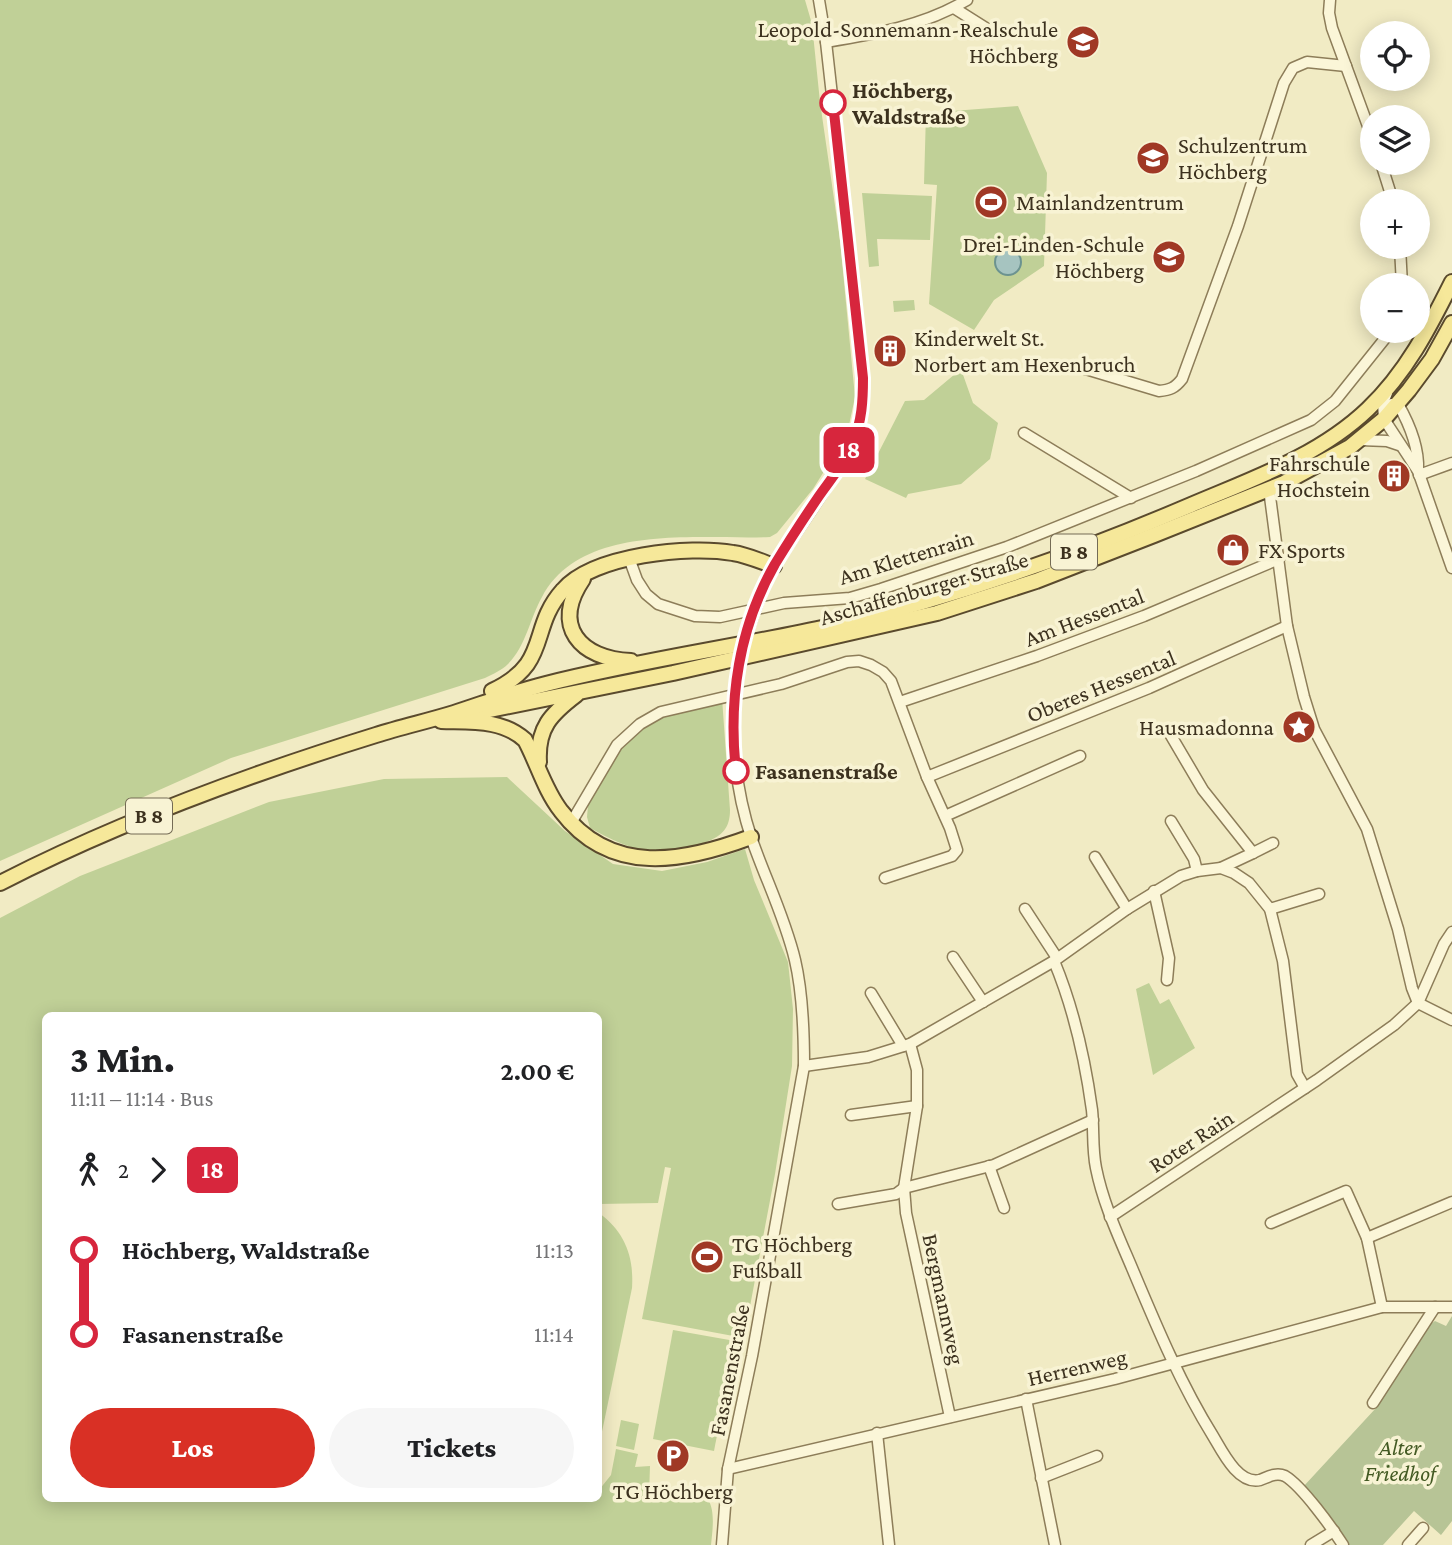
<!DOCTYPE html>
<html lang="de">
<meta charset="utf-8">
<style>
:root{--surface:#fff;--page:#f6f6f6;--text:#202124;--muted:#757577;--accent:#d93025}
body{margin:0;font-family:"Crimson Pro",serif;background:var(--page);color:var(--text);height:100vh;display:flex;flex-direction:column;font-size:26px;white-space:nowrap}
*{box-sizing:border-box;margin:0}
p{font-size:23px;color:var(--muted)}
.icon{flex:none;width:38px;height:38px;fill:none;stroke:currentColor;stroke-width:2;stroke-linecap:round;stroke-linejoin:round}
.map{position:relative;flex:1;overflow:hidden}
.sheet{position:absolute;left:42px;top:1012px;width:560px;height:490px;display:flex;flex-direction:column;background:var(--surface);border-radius:10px;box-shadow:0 4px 18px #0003}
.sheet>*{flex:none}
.badge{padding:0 14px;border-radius:10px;font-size:24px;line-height:46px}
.buttons{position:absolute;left:1360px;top:21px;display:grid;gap:14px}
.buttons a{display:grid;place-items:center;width:70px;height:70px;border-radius:50%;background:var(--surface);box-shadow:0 4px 18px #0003;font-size:35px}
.map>.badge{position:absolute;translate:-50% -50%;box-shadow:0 0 0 4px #fff}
.legs{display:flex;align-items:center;gap:10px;height:77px;padding:0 28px;font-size:23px}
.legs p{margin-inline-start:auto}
.summary{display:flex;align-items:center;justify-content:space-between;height:119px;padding:0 28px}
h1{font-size:38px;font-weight:800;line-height:52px}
.primary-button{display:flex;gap:14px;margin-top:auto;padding:14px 28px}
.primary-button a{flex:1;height:80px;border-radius:42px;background:var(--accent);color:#fff;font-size:28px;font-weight:800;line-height:80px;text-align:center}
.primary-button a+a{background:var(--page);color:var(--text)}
ul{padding:0 28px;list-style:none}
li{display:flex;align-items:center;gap:24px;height:84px;font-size:26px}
li i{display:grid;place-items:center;width:10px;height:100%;margin:0 9px;background:currentColor}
li i::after{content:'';width:18px;height:18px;margin:-9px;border:5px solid;border-radius:50%;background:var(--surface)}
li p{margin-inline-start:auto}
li:first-child i{background:linear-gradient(#0000 50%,currentColor 0)}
li:last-child i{background:linear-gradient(currentColor 50%,#0000 0)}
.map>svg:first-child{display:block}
.green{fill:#c0d097}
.cemetery{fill:#b7c496}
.water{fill:#a6c4c0;stroke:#6c9390;stroke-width:2}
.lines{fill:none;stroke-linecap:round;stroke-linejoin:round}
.street-casing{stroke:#8d7d59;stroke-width:13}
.primary-casing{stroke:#5a4a2d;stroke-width:18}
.street{stroke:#fbf6d8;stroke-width:10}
.primary{stroke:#f6e89a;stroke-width:14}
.street-bridge-casing{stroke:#8d7d59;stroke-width:13;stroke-linecap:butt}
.street-bridge{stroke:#fbf6d8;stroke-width:10}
.line-1-casing{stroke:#fff;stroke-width:16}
.line-1{stroke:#d7263d;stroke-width:10}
.stop-1-dot{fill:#fff;stroke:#d7263d;stroke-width:3.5}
.labels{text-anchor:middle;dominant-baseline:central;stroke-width:7;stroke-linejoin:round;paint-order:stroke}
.shield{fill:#f8f3d4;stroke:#746b55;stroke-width:2}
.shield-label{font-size:21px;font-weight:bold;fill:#3c311e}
.poi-label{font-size:23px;fill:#3c311e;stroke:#f8f3d4;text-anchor:start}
.stop-label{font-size:23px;font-weight:bold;fill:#3c311e;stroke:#f8f3d4;text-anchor:start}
.street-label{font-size:23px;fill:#3c311e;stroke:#f8f3d4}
.park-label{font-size:23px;font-style:italic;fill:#435a23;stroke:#f8f3d4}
</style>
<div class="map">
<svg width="1452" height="1545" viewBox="0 0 1452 1545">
<rect width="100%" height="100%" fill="#f1ebc4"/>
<!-- green -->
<g class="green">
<path d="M0,0H805L812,24L820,102L840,240L855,397L848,430L838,449L813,489L777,533L770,537C699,540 582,522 542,597C530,618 526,646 508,664C502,670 493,674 485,678L231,758L0,861Z"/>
<path d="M1018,106L1047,173L1044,266L994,300L974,330L929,304L937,185L924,184L926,113Z"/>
<path d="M862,193L932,196L930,240L877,239L879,266L869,267Z"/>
<path d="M914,300L915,310L894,312L893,301Z"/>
<path d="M961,369L973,403L998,423L990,459L961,484L908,494L906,498L865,479L905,401L924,400Z"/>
<path d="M722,698L730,810C730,828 722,836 706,842C696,846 685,853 674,853C643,855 617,843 590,828L587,817L589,794L617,745L661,712Z"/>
<path d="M507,777L565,831L613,864L662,871L707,862L745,849L754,880L788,962L793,1009L792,1066L775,1174L744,1338L642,1319L671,1168L665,1167L658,1203L599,1204L598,1015H46V1498H598L599,1490L611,1475L616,1449L638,1454L635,1467L650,1466L649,1496C662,1496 675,1491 689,1491C719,1490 713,1525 711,1545H0V918L80,876L269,802L384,779Z"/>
<path d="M1149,983L1160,1004L1169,999L1195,1048L1153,1075L1136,989Z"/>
<path d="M599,1213C625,1232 634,1257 632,1288L599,1446Z"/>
<path d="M673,1330L735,1341L714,1451L653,1439Z"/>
<path d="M621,1420L639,1424L634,1450L616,1446Z"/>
</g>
<!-- cemetery -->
<path class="cemetery" d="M1452,1316V1521L1441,1535L1414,1511L1383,1545H1348L1323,1508L1303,1487L1376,1408L1428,1326L1435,1321L1446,1326Z"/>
<!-- water -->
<circle class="water" cx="1008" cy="262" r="13"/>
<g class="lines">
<defs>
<g id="street">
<path d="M1330,0L1329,13L1332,28L1372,137"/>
<path d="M954,8L992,32"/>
<path d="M826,42C875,34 924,26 967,0"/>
<path d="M1381,163L1393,201"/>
<path d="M1400,247L1402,285"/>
<path d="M1079,367L1159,391C1170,390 1175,388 1182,379L1238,226L1284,83L1293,68L1307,62L1346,66"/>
<path d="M1387,393L1383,403L1384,419L1418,471L1452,568"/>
<path d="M1392,404H1398C1410,425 1419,447 1418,470"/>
<path d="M1024,433L1131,498"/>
<path d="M1360,440L1387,441L1399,445"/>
<path d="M1419,475L1452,463"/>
<path d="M1269,489L1287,626L1304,697L1314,729L1367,829L1398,929L1412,988L1418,1003L1452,1020"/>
<path d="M629,558L637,580L646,594L658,604L695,616L720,617L784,603L850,598L881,589L1007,547L1196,471L1311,420L1335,401L1391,331"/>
<path d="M764,587L774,566L840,467L854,441L862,406L863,378L858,327L826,42L819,0"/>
<path d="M900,702L1037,656L1144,616L1279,559"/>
<path d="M1170,734L1203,790L1253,853L1221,868"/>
<path d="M927,777L1149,688L1287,626"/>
<path d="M945,816L1080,756"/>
<path d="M1171,821L1194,859L1197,871"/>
<path d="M571,823L617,745L640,724L661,712L781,684L847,662L859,661L871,665L883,672L891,681L927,777L950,828L957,850L952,856L885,878"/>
<path d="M1253,853L1273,843"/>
<path d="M1095,857L1127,909"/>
<path d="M1154,891L1169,958L1167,980"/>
<path d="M1025,909L1057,958"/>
<path d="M1270,909L1319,894"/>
<path d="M953,957L983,1002"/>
<path d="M1054,961C1074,1009 1085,1059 1092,1110C1094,1129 1092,1149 1096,1168C1103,1203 1118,1235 1132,1268C1156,1325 1180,1383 1213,1436C1222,1451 1238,1485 1260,1480C1268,1477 1276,1472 1285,1476C1302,1486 1332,1528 1343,1545"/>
<path d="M871,993L903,1046"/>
<path d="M910,1044L917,1070V1106L904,1188L906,1213L950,1417"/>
<path d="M804,1066L868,1057L910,1044L1054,961L1127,909L1181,876L1197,871L1221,868L1234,873L1249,883L1270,909L1283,961L1297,1074L1305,1088"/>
<path d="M851,1115L917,1106"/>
<path d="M989,1166L1004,1208"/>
<path d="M838,1204L896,1194L904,1188L994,1165L1093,1120"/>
<path d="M1110,1217L1317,1080L1394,1025L1418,1003L1444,944L1452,932"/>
<path d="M1271,1223L1346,1191L1367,1238L1382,1307"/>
<path d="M1367,1238L1452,1202"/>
<path d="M1026,1399L1055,1545"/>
<path d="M1373,1403L1435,1307"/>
<path d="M877,1433L889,1545"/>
<path d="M728,1469L1115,1379L1382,1307H1452"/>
<path d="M1041,1478L1097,1456"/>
<path d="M722,1545L728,1469L752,1356L804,1066C804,1032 803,994 795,960C785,918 766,880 752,840C739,801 733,760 733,719"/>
<path d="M1311,1545L1334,1531"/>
<path d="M1408,1545L1423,1528"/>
</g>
<g id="primary">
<path d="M583,579C551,626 580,659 631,661"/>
<path d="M492,691C552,663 528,629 563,590C593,555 690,545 733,553C747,555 760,561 774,566"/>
<path d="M470,714L673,673L937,613L1036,581L1154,535L1284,483L1350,447L1384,419L1409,390L1432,359L1452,323"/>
<path d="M441,721C471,722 502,719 525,740C537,762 545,791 561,811C611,877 684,862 751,837"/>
<path d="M539,762C537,728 551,714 576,695"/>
<path d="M0,883C117,823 250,774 376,735C401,727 428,721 454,713C485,703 514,692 546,684C640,660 737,647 831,626C955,597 1074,555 1191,505C1252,479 1319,456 1368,409C1406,373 1429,328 1452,282"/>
</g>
</defs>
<!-- street casing -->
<use href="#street" class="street-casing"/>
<!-- primary casing -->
<use href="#primary" class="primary-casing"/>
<!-- street -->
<use href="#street" class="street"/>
<!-- primary -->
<use href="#primary" class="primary"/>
<defs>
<path id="street-bridge" d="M733,719C734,672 746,629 764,587"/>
</defs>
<!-- street-bridge casing -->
<use href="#street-bridge" class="street-bridge-casing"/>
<!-- street-bridge -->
<use href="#street-bridge" class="street-bridge"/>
</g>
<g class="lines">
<defs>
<path id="line-1" d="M736,771C728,700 739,627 775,564C789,541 804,518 819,496C831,479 846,461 853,442C862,421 863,400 863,378L833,103"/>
</defs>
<!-- line-1 casing -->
<use href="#line-1" class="line-1-casing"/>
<!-- line-1 -->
<use href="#line-1" class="line-1"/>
</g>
<!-- icons -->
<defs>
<symbol id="school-disc" viewBox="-11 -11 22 22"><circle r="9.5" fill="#a03825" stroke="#f8f3d4"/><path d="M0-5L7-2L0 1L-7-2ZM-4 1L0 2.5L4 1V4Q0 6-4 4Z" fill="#fff"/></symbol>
<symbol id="stadium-disc" viewBox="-11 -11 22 22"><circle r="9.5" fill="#a03825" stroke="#f8f3d4"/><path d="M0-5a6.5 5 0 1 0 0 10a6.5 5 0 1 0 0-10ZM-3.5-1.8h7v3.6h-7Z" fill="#fff"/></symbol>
<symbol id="building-disc" viewBox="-11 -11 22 22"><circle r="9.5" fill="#a03825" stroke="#f8f3d4"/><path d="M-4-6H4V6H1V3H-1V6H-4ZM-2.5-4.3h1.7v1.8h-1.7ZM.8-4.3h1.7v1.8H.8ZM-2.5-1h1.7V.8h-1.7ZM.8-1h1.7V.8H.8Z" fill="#fff"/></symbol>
<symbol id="shop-disc" viewBox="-11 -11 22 22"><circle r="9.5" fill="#a03825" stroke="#f8f3d4"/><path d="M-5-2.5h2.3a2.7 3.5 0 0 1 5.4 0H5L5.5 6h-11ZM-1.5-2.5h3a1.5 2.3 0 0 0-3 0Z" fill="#fff"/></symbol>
<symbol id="sight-disc" viewBox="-11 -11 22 22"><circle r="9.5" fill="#a03825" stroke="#f8f3d4"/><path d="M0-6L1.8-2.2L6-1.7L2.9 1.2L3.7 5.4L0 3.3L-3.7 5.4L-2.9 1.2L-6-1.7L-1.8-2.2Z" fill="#fff"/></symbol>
<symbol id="parking-disc" viewBox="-11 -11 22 22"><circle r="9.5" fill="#a03825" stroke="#f8f3d4"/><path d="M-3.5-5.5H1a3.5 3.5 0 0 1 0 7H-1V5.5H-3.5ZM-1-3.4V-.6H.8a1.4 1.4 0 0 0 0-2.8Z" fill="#fff"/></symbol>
</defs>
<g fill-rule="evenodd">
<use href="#school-disc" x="1064" y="23" width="38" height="38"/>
<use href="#school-disc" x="1134" y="139" width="38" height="38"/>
<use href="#stadium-disc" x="972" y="183" width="38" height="38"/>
<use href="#school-disc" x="1150" y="238" width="38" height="38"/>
<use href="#building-disc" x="871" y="332" width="38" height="38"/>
<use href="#building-disc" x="1375" y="457" width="38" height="38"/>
<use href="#shop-disc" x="1214" y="531" width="38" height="38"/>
<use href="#sight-disc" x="1280" y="708" width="38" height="38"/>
<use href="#stadium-disc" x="688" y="1238" width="38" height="38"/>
<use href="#parking-disc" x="654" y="1437" width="38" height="38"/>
</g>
<!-- markers -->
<g class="stop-1-dot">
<circle cx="833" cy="103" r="12"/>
<circle cx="736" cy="771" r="12"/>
</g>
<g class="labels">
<!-- shield labels -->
<g class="shield">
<rect x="1051" y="534.5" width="46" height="35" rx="5"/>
<rect x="126" y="798.5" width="46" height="35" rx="5"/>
</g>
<g class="shield-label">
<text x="1074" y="552">B 8</text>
<text x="149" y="816">B 8</text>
</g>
<!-- poi labels -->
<g class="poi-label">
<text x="1058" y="29" text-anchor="end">Leopold-Sonnemann-Realschule<tspan x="1058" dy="26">Höchberg</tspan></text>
<text x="1178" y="145">Schulzentrum<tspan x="1178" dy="26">Höchberg</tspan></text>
<text x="1016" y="202">Mainlandzentrum</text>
<text x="1144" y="244" text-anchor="end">Drei-Linden-Schule<tspan x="1144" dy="26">Höchberg</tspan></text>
<text x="914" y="338">Kinderwelt St.<tspan x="914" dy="26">Norbert am Hexenbruch</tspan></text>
<text x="1370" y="463" text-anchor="end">Fahrschule<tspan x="1370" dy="26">Hochstein</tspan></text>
<text x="1258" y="550">FX Sports</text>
<text x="1274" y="727" text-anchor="end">Hausmadonna</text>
<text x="732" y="1244">TG Höchberg<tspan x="732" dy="26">Fußball</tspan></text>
<text x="673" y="1491" text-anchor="middle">TG Höchberg</text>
</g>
<!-- stop labels -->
<g class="stop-label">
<text x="852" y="90">Höchberg,<tspan x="852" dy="26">Waldstraße</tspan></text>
<text x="755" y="771">Fasanenstraße</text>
</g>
<!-- street labels -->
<g class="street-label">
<text transform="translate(906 557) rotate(-17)">Am Klettenrain</text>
<text transform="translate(924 588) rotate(-16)">Aschaffenburger Straße</text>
<text transform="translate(1084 617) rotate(-21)">Am Hessental</text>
<text transform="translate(1101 686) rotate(-22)">Oberes Hessental</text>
<text transform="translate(1191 1141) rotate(-33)">Roter Rain</text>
<text transform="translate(944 1299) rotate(78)">Bergmannweg</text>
<text transform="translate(1077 1367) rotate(-13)">Herrenweg</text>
<text transform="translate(729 1370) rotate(-79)">Fasanenstraße</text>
</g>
<!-- park labels -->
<g class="park-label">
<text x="1400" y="1447">Alter<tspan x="1400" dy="26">Friedhof</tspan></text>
</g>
</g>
</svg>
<div class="buttons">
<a><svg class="icon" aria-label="locate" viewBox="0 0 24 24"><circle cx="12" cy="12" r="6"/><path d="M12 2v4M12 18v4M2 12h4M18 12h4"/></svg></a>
<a><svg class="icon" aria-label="layers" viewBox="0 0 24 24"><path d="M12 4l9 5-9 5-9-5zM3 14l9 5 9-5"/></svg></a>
<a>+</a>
<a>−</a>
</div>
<b class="badge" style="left:849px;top:450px;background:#d7263d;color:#fff">18</b>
<section class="sheet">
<div class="summary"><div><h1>3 Min.</h1><p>11:11 – 11:14 · Bus</p></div><b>2.00 €</b></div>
<div class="legs"><svg class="icon" aria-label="walk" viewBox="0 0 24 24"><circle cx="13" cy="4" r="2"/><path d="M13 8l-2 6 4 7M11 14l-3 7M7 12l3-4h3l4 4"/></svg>2<svg class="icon" aria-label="forward" viewBox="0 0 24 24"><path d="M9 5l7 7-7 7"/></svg><b class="badge" style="background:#d7263d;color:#fff">18</b></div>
<ul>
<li><i style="color:#d7263d"></i><b>Höchberg, Waldstraße</b><p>11:13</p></li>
<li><i style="color:#d7263d"></i><b>Fasanenstraße</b><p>11:14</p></li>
</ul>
<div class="primary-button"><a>Los</a><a>Tickets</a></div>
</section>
</div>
